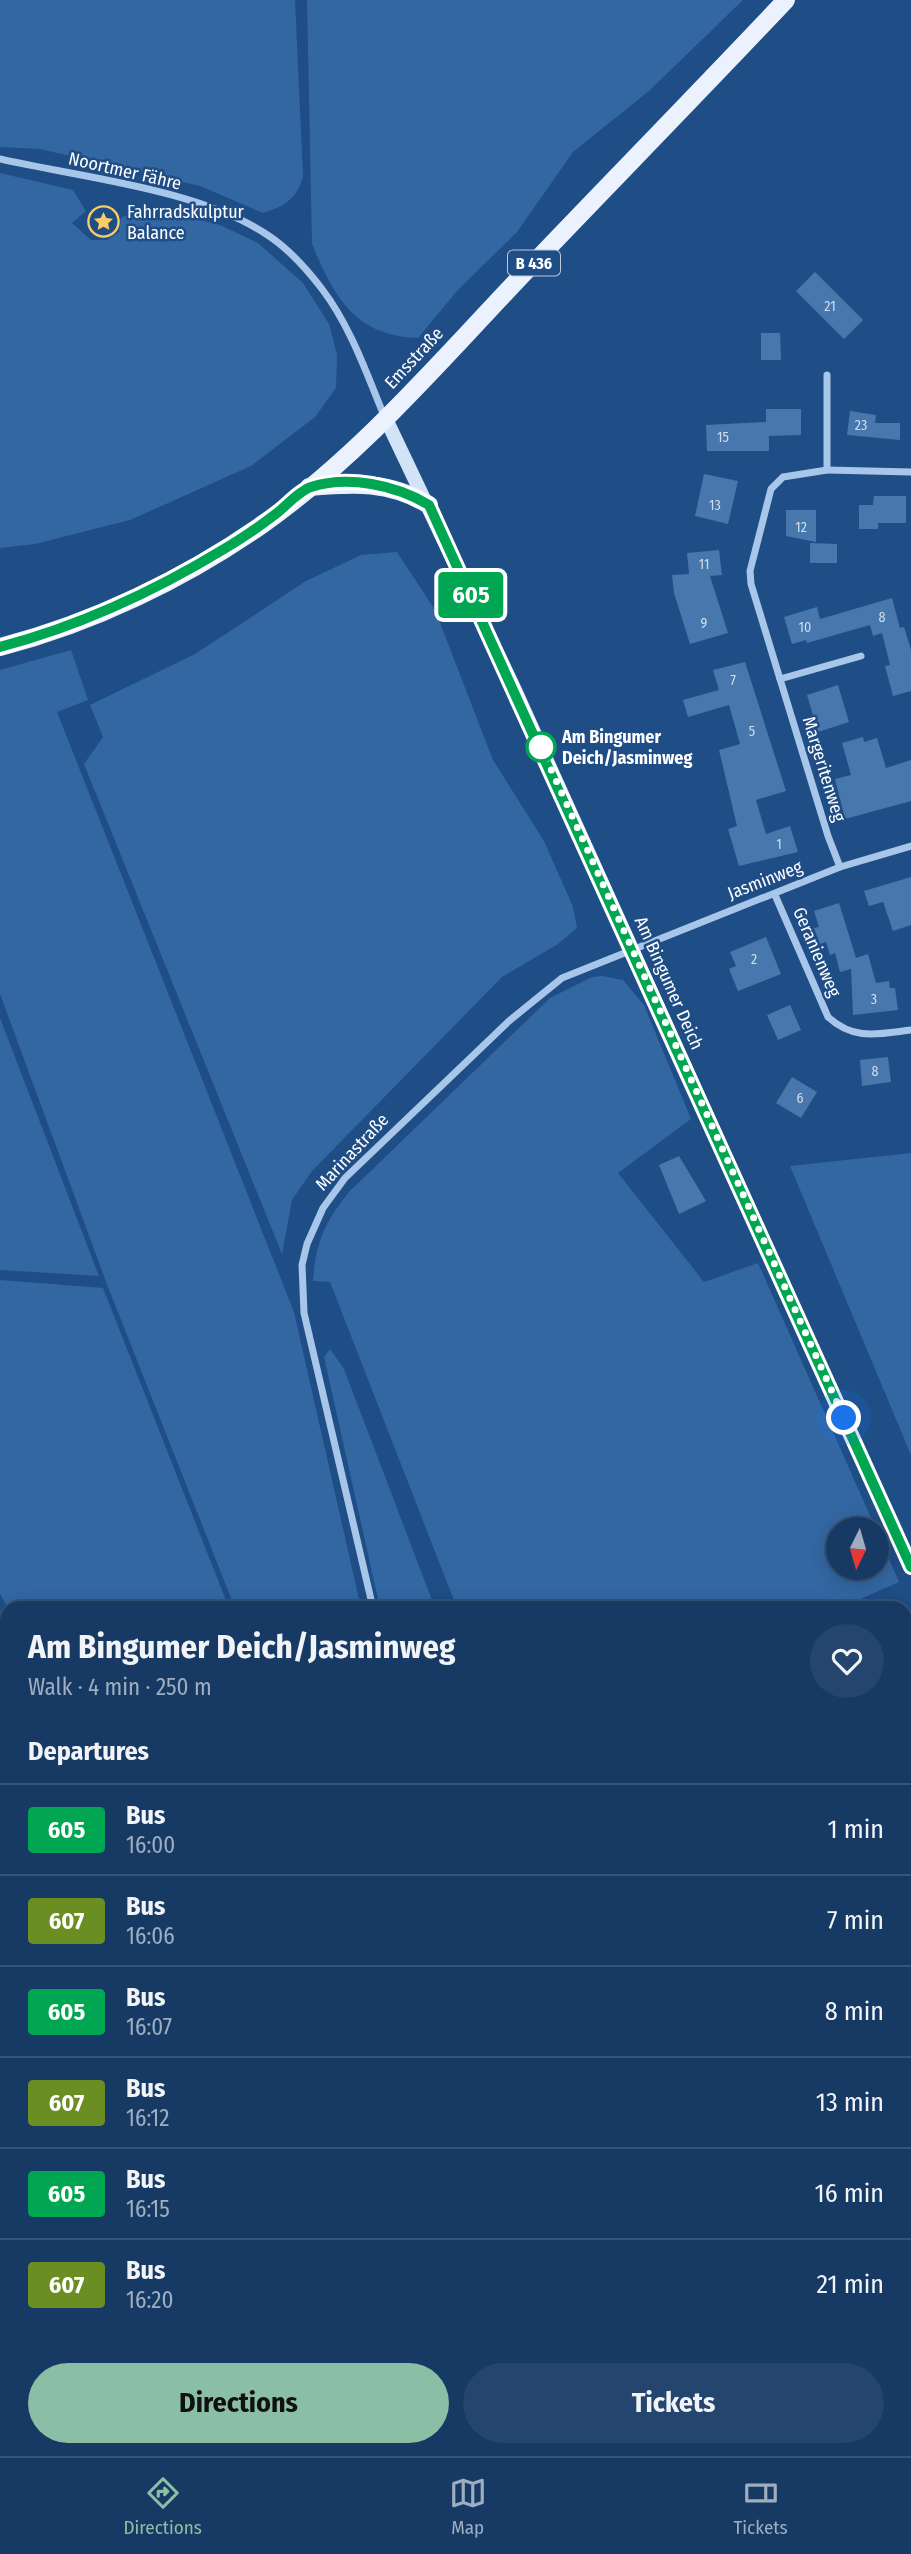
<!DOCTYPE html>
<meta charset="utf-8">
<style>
:root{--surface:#173a64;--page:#24456d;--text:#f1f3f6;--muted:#9eadbf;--line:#365478;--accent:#8abfa5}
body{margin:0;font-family:"Fira Sans Condensed",sans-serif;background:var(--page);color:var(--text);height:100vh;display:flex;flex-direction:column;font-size:26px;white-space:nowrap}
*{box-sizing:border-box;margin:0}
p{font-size:23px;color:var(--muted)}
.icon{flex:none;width:38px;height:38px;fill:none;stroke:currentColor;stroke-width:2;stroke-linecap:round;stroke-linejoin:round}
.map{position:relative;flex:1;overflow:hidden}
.drawer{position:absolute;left:0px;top:1601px;width:912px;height:856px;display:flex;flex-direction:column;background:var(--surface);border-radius:21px 21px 0 0;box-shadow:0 4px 18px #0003,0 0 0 2px var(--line)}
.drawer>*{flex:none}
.badge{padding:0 14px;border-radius:5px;font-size:24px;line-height:46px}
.needle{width:46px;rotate:185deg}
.tools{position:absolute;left:826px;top:1517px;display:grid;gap:14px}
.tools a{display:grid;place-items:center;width:63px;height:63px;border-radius:50%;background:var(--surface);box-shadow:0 4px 18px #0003,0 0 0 2px var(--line);font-size:35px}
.you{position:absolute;width:35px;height:35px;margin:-18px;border:5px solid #fff;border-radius:50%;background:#1a73e8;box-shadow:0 0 0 10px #1a73e833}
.map>.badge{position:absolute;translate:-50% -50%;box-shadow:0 0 0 4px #fff}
h2{padding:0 28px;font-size:26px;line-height:63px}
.round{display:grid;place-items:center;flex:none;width:74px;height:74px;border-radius:37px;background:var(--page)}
.overview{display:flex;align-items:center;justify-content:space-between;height:119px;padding:0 28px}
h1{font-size:33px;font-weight:700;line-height:52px}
.cta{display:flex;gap:14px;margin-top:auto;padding:14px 28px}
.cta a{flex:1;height:80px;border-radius:42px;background:var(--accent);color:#111;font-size:28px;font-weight:700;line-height:80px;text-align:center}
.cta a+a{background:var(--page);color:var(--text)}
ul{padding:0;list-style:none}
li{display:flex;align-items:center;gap:21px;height:91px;padding:0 28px;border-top:2px solid var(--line)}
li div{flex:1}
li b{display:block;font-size:26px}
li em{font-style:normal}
li .badge{min-width:77px;font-weight:700;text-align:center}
.dock{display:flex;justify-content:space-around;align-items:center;height:98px;border-top:2px solid var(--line);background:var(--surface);font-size:19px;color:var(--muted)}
.dock a{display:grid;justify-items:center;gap:4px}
.dock .active{color:var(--accent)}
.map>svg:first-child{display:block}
.green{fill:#3367a2}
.building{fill:#4877ad}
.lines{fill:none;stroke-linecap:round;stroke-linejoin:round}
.lane{stroke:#a7c6ea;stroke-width:5}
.street{stroke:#a7c6ea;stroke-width:7}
.secondary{stroke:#d2e3f7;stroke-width:14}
.primary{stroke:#ebf2fe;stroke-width:18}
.line-casing{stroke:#fff;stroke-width:16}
.line{stroke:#00a651;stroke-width:10}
.walk{stroke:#fff;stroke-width:7;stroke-dasharray:0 12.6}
.stop-dot{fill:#fff;stroke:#00a651;stroke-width:3.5}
.labels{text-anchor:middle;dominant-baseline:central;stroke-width:5;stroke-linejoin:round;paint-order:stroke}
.number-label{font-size:14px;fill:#d1ddea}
.shield{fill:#1f4d85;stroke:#bccada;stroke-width:2}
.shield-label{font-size:16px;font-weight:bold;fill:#fff}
.street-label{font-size:18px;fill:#fff;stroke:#1f4d85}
.poi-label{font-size:18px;fill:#fff;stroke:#1f4d85;text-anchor:start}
.stop-label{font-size:18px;font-weight:bold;fill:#fff;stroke:#1f4d85;text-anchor:start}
</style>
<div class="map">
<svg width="911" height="2456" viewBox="0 0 911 2456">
<rect width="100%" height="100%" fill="#1f4d85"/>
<!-- green -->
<g class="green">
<path d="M0,0H295L303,176C297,199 285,206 263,213L200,186L40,149L0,147Z"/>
<path d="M307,0H743L649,91L573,152L517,232L457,291L418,338C355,336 334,297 312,244Z"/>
<path d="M0,173L73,190L86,211L72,223L91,240H107L119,232L121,218L143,206L220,225L258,243L303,283L329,324L337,355L336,388L315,417L251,466L130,520L35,544L0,548Z"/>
<path d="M397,552L435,610L493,760L544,841L573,907L577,928L558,944L502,977L312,1171L292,1200L282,1254L84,764L103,737L90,705L195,654L306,581L361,555Z"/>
<path d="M71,650L88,700L57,712L294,1312L361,1608H235L108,1287L0,994V670Z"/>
<path d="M603,976L623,980L644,1005L691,1119L618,1173L704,1282L758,1263L876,1529L838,1530V1568H877V1531L899,1582L840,1608H457L330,1282L313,1281C316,1241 325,1221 350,1191L550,998L592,977Z"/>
<path d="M0,1018L99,1276L0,1270Z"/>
<path d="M911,1153V1455L790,1166Z"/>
<path d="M0,1280L103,1288L229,1608H8L0,1594Z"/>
<path d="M330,1349L344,1369L435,1608H380L324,1357Z"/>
<path d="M7,1915V2106H0V1922Z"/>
<path d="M905,1928L911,1937V2031L905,2033Z"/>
<path d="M7,2265V2375L0,2376V2268Z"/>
<path d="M567,2450H746L749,2456H569Z"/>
</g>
<!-- building -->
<g class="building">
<path d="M815,272L863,320L844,339L796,291Z"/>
<path d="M761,333H780L781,360H761Z"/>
<path d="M766,409H801V435L769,436V451H707L706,425L766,422Z"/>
<path d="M850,411L876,415L875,423H900V440L847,435Z"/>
<path d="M704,474L738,481L728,524L695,516Z"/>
<path d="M874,496H906V523H878V529H859V505H873Z"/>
<path d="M786,510H816V542L786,536Z"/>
<path d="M810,543L837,544V563H810Z"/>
<path d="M719,550L722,575L710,576L728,633L690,644L674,593L672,575L689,574L687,553Z"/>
<path d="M892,598L900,628L904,627L911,650V691L893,696L885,666L890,665L882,633L873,636L870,625L807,643L806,640L792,644L784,617L817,607L820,619Z"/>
<path d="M745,662L786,791L756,800L766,834L790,826L798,852L739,866L728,829L737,826L719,750L740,744L729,705L688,717L683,700L719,690L713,670Z"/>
<path d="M838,685L849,722L818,732L807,695Z"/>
<path d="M863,737L864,742L877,738L886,768L911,760V801L845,819L835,779L851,775L842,743Z"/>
<path d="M911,877V925L893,931L883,902L869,906L864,891Z"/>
<path d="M839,903L856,958L868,954L876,983L889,981L890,988H895L898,1010L853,1015L851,969L840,972L835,953L830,955L826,942L820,944L814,928L819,927L814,911Z"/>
<path d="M766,937L781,974L738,991L729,969L736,966L730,952Z"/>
<path d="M790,1005L801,1030L778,1040L767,1015Z"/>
<path d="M888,1057L891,1082L862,1086L860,1060Z"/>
<path d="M792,1077L817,1092L801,1118L776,1103Z"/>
<path d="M679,1156L706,1201L679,1214L659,1165Z"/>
</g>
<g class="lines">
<!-- lane -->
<g class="lane">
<path d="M905,2048L911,2045"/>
<path d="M0,2257L7,2254"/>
<path d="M0,2452L22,2456"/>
</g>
<!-- street -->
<g class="street">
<path d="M0,159C79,177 198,189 266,234C288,248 306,268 322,289C351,327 367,375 385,418"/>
<path d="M827,470L911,472"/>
<path d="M780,679L751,584L750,571L771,489L783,477L827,470V375"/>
<path d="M840,867L828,836L780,679L861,656"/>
<path d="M775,895L828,1017C854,1041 878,1034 911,1030"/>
<path d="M373,1608L304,1313L302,1265L307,1244L323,1208L345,1178L509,1021L562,978L840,867L911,846"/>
<path d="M219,2456L220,2450"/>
</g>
<!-- secondary -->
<path class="secondary" d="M386,419L515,690L911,1567"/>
<!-- primary -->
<g class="primary">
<path d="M309,487C354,483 390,481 429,505"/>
<path d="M0,647C93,623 184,579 263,524C362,454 442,359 526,271C612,181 700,91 786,0"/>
</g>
</g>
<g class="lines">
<defs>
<path id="line" d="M0,647C79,626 155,591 224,549C243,538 260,526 277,513C287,505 299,491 311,487C348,475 396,485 429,505L911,1567"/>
</defs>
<!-- line casing -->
<use href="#line" class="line-casing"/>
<!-- line -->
<use href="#line" class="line"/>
<!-- walk -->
<path class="walk" d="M541,747L844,1418"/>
</g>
<!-- icons -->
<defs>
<symbol id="sight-ring" viewBox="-11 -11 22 22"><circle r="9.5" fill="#1f4d85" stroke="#f8cc67" stroke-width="1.5"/><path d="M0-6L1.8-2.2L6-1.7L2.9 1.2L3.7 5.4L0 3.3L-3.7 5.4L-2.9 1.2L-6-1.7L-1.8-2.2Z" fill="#f8cc67"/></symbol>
</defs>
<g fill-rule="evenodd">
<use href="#sight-ring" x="86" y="204" width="35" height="35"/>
</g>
<!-- markers -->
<circle class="stop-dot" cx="541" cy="747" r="14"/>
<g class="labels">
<!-- number labels -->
<g class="number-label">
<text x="830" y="306">21</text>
<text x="861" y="425">23</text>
<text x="723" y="437">15</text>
<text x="715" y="505">13</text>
<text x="801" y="527">12</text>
<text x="704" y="564">11</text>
<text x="882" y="617">8</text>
<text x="704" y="623">9</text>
<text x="805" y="627">10</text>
<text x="733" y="680">7</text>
<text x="752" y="731">5</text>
<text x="779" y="844">1</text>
<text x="754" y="959">2</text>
<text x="874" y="999">3</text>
<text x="875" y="1071">8</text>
<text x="800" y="1098">6</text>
</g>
<!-- shield labels -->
<rect class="shield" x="508" y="250.5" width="52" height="25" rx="5"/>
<g class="shield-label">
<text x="534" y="263">B 436</text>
</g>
<!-- street labels -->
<g class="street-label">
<text transform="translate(125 171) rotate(13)">Noortmer Fähre</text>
<text transform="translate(414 358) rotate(-47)">Emsstraße</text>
<text transform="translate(824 769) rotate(73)">Margeritenweg</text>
<text transform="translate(765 880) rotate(-21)">Jasminweg</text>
<text transform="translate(817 952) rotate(67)">Geranienweg</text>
<text transform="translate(669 983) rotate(66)">Am Bingumer Deich</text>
<text transform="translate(352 1152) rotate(-47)">Marinastraße</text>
</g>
<!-- poi labels -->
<g class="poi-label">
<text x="127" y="212">Fahrradskulptur<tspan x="127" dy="21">Balance</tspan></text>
</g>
<!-- stop labels -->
<g class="stop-label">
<text x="562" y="737">Am Bingumer<tspan x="562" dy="21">Deich/Jasminweg</tspan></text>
</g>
</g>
</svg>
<div class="tools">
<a><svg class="needle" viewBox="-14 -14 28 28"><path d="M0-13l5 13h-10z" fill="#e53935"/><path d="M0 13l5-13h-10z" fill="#9eadbf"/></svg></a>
</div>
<div class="you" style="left:844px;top:1418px"></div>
<b class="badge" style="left:471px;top:595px;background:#00a651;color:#fff">605</b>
<section class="drawer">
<div class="overview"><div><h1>Am Bingumer Deich/Jasminweg</h1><p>Walk · 4 min · 250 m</p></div><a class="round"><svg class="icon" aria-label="heart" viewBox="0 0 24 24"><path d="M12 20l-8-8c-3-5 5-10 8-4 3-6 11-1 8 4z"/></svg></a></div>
<h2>Departures</h2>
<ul>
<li><span class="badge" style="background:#00a651;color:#fff">605</span><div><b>Bus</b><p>16:00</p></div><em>1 min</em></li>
<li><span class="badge" style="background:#6b8e23;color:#fff">607</span><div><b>Bus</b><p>16:06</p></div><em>7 min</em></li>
<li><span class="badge" style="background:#00a651;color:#fff">605</span><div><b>Bus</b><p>16:07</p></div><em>8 min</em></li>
<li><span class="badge" style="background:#6b8e23;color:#fff">607</span><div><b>Bus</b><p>16:12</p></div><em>13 min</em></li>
<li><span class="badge" style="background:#00a651;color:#fff">605</span><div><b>Bus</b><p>16:15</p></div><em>16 min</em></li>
<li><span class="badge" style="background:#6b8e23;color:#fff">607</span><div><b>Bus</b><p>16:20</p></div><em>21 min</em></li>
</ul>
<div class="cta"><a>Directions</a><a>Tickets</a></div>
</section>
</div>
<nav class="dock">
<a class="active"><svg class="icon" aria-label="directions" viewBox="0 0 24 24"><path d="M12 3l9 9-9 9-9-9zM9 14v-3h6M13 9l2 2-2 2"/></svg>Directions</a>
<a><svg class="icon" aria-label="map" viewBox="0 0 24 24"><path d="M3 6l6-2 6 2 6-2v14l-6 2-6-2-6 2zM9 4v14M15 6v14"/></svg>Map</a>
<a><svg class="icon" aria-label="tickets" viewBox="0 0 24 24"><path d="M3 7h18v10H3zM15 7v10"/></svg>Tickets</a>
</nav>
